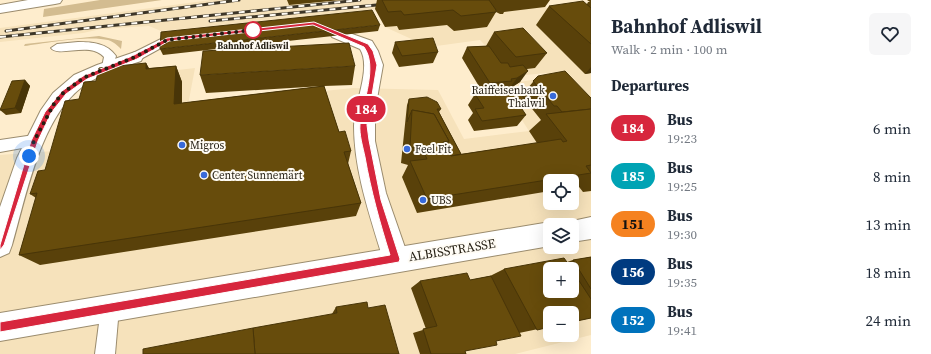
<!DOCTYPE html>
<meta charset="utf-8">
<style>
:root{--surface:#fff;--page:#f6f6f7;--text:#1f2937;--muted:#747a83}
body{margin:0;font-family:"Source Serif 4",serif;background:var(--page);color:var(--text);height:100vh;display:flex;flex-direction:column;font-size:15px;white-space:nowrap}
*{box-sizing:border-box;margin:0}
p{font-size:13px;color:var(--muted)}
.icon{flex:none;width:22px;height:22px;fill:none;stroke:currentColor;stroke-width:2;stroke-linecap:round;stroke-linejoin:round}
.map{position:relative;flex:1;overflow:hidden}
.sheet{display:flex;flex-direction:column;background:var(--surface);width:340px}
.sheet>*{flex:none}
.badge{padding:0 8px;border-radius:13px;font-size:14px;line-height:26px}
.controls{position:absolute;left:543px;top:174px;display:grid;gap:8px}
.controls a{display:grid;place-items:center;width:36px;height:36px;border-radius:6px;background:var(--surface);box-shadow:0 4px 16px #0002;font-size:20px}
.you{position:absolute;width:20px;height:20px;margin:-10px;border:3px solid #fff;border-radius:50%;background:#1a73e8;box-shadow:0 0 0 6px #1a73e833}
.map>.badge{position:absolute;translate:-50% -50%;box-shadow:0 0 0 2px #fff}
h2{padding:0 20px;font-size:15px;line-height:36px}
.round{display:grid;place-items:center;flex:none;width:42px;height:42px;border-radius:6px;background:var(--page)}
.headline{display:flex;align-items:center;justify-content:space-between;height:68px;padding:0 20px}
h1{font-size:19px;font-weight:700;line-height:30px}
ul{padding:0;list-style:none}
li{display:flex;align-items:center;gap:12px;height:48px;padding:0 20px}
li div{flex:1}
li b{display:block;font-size:15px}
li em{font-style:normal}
li .badge{min-width:44px;font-weight:700;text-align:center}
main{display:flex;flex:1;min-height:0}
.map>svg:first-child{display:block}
.built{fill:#f6e2bb;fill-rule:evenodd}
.green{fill:#d3bc90}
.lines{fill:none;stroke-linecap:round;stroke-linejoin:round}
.lane-casing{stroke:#9b8c6e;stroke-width:2}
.street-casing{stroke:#9b8c6e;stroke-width:2}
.secondary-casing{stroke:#9b8c6e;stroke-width:2}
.primary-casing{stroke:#9b8c6e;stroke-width:2}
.lane{fill:#fff;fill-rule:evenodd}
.street{fill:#fff;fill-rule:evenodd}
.secondary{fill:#fff;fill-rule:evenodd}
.primary{fill:#fff;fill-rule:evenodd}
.rail-casing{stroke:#3d3628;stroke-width:3}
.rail{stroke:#fffcf5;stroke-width:2;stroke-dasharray:6;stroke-linecap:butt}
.wall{fill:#59410a;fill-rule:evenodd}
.shaded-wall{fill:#483508}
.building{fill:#674c0c;stroke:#483508}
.line{fill:#d7263d;stroke:#fff}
.walk{stroke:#241e12;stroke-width:4;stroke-dasharray:0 7.2}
.stop-dot{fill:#fff;stroke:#d7263d;stroke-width:2}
.poi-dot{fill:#386ada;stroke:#fffcf5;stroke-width:1.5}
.labels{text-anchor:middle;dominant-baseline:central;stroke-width:4;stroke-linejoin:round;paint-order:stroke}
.far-stop-label{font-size:9px;font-weight:bold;fill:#241e12;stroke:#fffcf5}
.poi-label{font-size:11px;fill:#241e12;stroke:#fffcf5;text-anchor:start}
.near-street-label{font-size:13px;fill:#241e12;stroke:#fffcf5}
</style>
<main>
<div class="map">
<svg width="591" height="354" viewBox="0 0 591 354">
<rect width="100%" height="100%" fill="#feedcd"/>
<!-- built -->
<path class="built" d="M211,0H538L545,7L566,16L591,21V335L515,354H0V155L53,151L74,103L91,89L111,78L195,68L188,105L353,88L438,90L464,139L529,131L509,100L520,82L549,77L546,73L515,76L480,40L429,47L385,27L375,9L161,31L149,26L101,29L83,33L0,42V28ZM550,181H572V203H550ZM550,225H572V247H550ZM550,269H572V291H550ZM550,313H572V335H550Z"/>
<!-- green -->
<g class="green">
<path d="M100,0H162L43,17L44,9Z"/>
<path d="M99,36L122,41L121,49C117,45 114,42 108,40C89,35 46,43 24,46L25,44Z"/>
</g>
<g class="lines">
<defs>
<g id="lane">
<path d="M179,35L184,38L183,40L170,43L139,60H131L129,57L131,54L163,38Z"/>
<path d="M78,42C92,42 107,43 116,56L112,70H104L102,67L104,57C90,41 59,58 51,48L57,44Z"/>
<path d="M34,135L39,137L41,141L39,145L0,152V140Z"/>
<path d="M110,299L117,301L119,308L115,354H95L101,308L103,301Z"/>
</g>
<g id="street">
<path d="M338,29L372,41L378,51L383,65L375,110V141L386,193L409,259L405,268L396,272L387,268L383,259C370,216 354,171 354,126C354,103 372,68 360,49L332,37L330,34L332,31Z"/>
<path d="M135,52L141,53L143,57L141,61C121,68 99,74 82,87C40,119 26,197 12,245L9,253L0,257V207L17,158L41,110L53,93L74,75L97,65Z"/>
</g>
<g id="secondary">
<path d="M591,217V239L572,242V225H562L563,223Z"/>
<path d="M550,222L556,225H550V246L0,341V313Z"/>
</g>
<path id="primary" d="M28,0H62L60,3L55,4L0,13V5Z"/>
</defs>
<!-- lane casing -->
<use href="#lane" class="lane-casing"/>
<!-- street casing -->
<use href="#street" class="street-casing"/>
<!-- secondary casing -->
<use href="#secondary" class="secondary-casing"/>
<!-- primary casing -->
<use href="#primary" class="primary-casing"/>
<!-- lane -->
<use href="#lane" class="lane"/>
<!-- street -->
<use href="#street" class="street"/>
<!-- secondary -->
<use href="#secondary" class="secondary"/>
<!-- primary -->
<use href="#primary" class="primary"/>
<defs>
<g id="rail">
<path d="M210,21L387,4"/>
<path d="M6,31L239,0"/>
<path d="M0,37L360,0"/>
</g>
</defs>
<!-- rail casing -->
<use href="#rail" class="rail-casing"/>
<!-- rail -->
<use href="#rail" class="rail"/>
</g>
<!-- wall -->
<g class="wall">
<path d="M287,0H341L289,5Z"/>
<path d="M377,0H553H550L545,7L504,12L503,14H500L496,12L487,27L454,31L447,25L399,30L397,26L385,27L375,9Z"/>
<path d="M587,0H591V73L585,74L536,25L549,6L587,4L588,2H590Z"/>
<path d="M380,25L378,31L163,55L160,49Z"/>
<path d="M494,32L547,53L535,68L527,69L520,82L509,89H506L505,91L522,95L538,76L591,98V191L583,192L576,183L572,186V181H550V191L417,213L402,177L408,165L401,163L407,105L409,99L441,109L439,112L461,154L537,143L529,131L541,120L525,100L519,106L526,115L517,126L474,131L468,120L473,113L468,105L475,94L483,93L462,58L467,47L486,46Z"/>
<path d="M395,42L438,52L433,63L399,67L392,53Z"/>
<path d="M146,63L149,68L176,66L182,82V103L323,86L206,93L200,75L355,66L352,85L324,86L339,132L351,151L348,164L361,203L356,216L40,265L19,255L36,198L30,194L45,170L79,99L96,81Z"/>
<path d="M25,80L30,86L21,113L6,115L0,110Z"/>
<path d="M591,257V318L519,333L465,351L466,354H420L413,333L426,329L411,288L420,281L470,280L490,276L504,269L567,262L573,260ZM550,269H572V291Z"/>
<path d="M336,307L368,308L332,314Z"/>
</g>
<!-- shaded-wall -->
<g class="shaded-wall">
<path d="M146,63L154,79L146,69Z"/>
<path d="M176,66L182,82L181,120L174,104Z"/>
<path d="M591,67V73L585,74Z"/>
<path d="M528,71L520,82L509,89L517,78Z"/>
<path d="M25,80L30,86L21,113L15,108Z"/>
</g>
<!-- building -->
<g class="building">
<path d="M382,0H489L496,10V12L461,16L453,10L404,15L401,11L388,12Z"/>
<path d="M583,1L591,8V44L549,6Z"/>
<path d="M372,10L380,25L160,49L161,32Z"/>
<path d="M523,28L547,53L516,57L494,32Z"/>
<path d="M433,38L438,52L402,56L395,42Z"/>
<path d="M349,43L355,66L200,75L203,51Z"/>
<path d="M489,46L501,63H508L510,67L523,65L528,71L517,78L511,79L512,81L490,83L467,47Z"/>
<path d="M146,63V69L176,66L174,104L324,86L339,132L345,131L351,151L344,152L361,203L19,255L37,193L30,194L38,171L45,170L65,101L79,99L84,82L96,81L99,68Z"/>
<path d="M565,71L591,98V109L562,112L557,106H554L533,81L538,76Z"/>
<path d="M25,80L15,108L0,110L12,81Z"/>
<path d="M517,89L525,99L516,100L526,115L482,121L475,109L484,108L475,94Z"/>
<path d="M427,97L437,102L441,109H437L461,154L451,156L445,146L449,141L434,114L412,110L407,122L409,99Z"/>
<path d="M591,109V165L586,166L591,173L427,199L410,161L427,159L423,150L410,147L412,110L434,114L449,141L443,142L451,156L561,139L563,142L567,141L546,114Z"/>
<path d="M591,257V289L573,260Z"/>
<path d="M564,258L572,269H550V291H572V270L591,299V318L572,322V313H550V327L537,330L504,269Z"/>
<path d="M467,273L470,280L491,276L521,336L496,341L497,345L465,351L466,354H431L423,329L437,326L420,281Z"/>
<path d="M367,302L368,308L385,305L399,354H255L253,328L337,313L336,307Z"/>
<path d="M253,328L255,354H143V349Z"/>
</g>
<!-- line -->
<path class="line" d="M314,22L368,44L373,51L377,65L367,125L369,140L381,200L400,259L399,262L0,332V322L390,255C380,223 371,191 365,157C363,147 359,135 360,124C363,102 378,66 364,47L313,25L169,41L137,59L87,79L66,94L51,113L38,141L4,245L0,250V245L31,141L45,112L62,91L83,76L132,56L167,38Z"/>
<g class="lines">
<!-- walk -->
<path class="walk" d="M29,156L34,141L55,102L64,92L85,77L135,57L167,40L253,30"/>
</g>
<!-- markers -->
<circle class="stop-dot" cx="253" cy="30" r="8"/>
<g class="poi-dot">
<circle cx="553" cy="96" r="4"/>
<circle cx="182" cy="145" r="4"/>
<circle cx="407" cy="149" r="4"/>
<circle cx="204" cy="175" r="4"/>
<circle cx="423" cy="200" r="4"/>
</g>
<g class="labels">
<!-- far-stop labels -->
<g class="far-stop-label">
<text x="253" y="46">Bahnhof Adliswil</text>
</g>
<!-- poi labels -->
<g class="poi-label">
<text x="545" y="90" text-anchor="end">Raiffeisenbank<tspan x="545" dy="13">Thalwil</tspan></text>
<text x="190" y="145">Migros</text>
<text x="415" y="149">Feel Fit</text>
<text x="212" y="175">Center Sunnemärt</text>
<text x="431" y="200">UBS</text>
</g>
<!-- near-street labels -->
<g class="near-street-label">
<text transform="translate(452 250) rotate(-9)">ALBISSTRASSE</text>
</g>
</g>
</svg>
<div class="controls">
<a><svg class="icon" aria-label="locate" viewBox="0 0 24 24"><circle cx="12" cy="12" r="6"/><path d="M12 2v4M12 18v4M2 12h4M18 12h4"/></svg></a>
<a><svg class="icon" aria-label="layers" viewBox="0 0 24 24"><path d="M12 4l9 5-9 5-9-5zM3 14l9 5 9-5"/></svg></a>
<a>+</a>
<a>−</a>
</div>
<div class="you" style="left:29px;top:156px"></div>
<b class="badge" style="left:366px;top:109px;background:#d7263d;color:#fff">184</b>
</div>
<section class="sheet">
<div class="headline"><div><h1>Bahnhof Adliswil</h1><p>Walk · 2 min · 100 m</p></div><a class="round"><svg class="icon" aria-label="heart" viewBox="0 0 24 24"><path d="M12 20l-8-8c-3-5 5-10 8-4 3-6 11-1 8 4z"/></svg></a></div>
<h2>Departures</h2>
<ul>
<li><span class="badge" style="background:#d7263d;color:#fff">184</span><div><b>Bus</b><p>19:23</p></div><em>6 min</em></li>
<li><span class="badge" style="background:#00a3b4;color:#fff">185</span><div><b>Bus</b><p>19:25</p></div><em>8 min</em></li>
<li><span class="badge" style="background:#f58220;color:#111">151</span><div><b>Bus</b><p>19:30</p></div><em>13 min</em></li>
<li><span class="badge" style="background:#003b80;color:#fff">156</span><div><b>Bus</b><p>19:35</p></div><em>18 min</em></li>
<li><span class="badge" style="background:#0072bc;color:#fff">152</span><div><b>Bus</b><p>19:41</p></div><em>24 min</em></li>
</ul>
</section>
</main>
